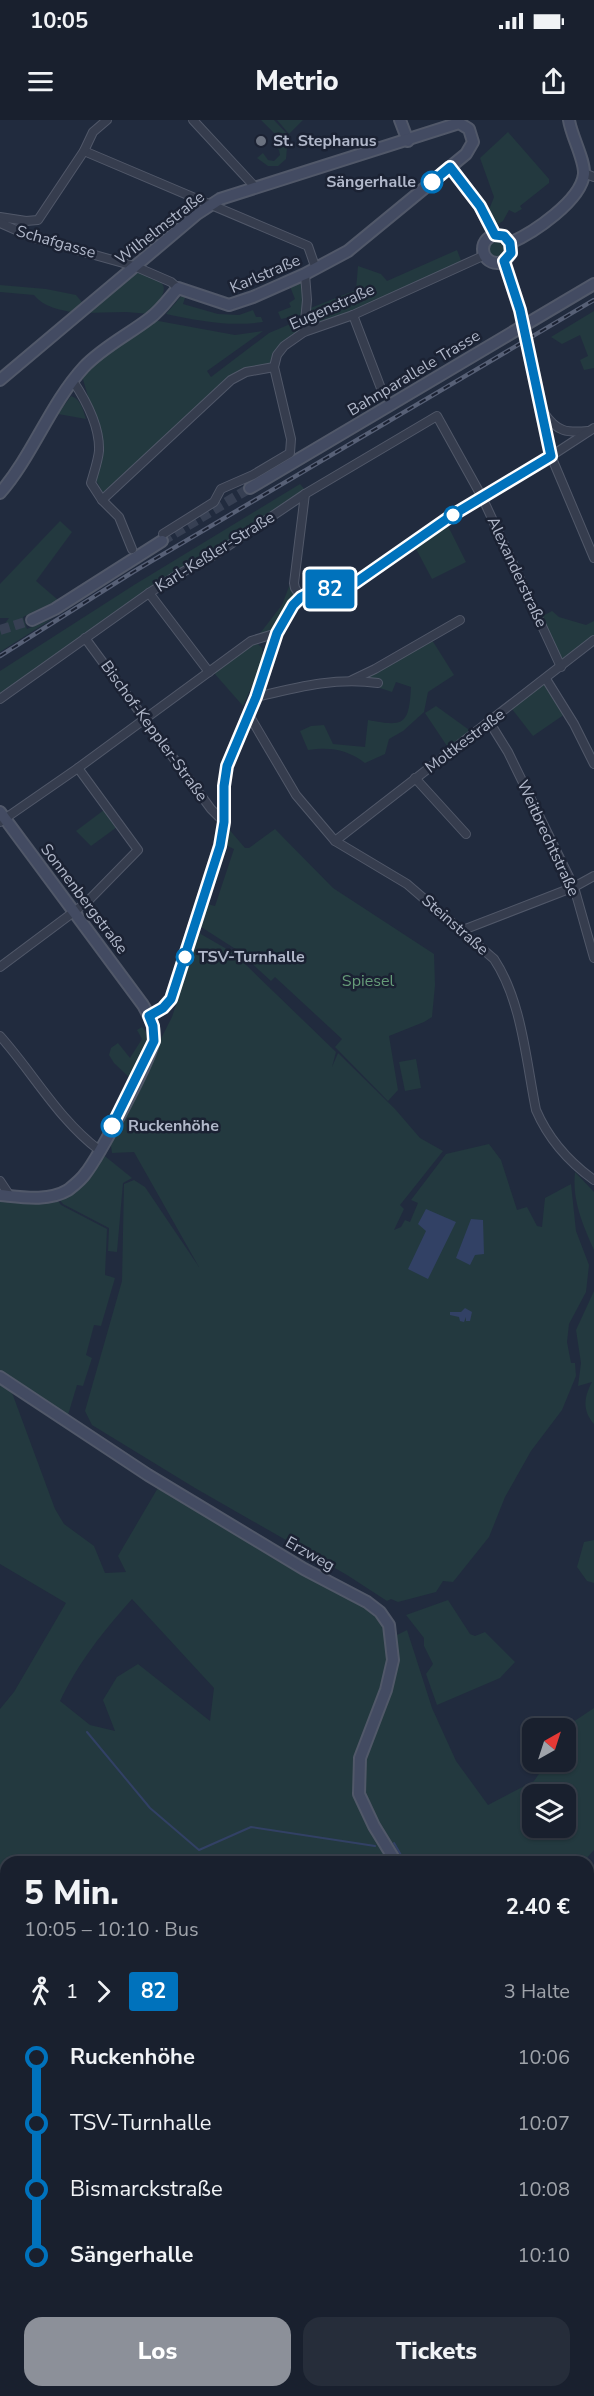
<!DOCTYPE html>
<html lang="de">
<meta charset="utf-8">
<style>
:root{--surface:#19202e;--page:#262d3a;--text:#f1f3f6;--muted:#9fa3aa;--line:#373e4a;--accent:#8c9099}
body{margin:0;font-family:"Nunito Sans",sans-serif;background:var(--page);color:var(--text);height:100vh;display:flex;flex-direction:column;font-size:22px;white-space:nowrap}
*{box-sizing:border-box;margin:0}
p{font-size:20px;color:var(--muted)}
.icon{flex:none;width:33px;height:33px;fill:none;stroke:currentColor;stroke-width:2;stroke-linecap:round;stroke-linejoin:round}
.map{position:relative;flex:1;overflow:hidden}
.panel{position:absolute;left:0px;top:1736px;width:594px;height:542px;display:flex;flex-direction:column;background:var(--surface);border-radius:18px 18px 0 0;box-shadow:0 2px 4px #0004,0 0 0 2px var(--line)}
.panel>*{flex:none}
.badge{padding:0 12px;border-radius:4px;font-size:21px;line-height:39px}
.needle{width:39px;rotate:39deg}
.buttons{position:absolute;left:522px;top:1598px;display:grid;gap:12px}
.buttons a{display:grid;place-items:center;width:54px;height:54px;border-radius:12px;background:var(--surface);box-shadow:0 2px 4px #0004,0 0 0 2px var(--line);font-size:30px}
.map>.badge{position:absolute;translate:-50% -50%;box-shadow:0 0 0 3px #fff}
.legs{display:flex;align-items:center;gap:9px;height:66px;padding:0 24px;font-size:20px}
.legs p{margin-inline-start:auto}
.summary{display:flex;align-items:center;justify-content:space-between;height:102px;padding:0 24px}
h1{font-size:33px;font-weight:800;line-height:45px}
.action{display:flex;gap:12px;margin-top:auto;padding:12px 24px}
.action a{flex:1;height:69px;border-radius:18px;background:var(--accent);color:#fff;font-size:24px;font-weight:800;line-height:69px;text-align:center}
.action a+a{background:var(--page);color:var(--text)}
ul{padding:0 24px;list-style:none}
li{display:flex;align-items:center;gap:21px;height:66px;font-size:22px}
li i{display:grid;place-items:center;width:9px;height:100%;margin:0 8px;background:currentColor}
li i::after{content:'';width:15px;height:15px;margin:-8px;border:4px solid;border-radius:50%;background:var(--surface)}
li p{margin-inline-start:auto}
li:first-child i{background:linear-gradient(#0000 50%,currentColor 0)}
li:last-child i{background:linear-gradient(currentColor 50%,#0000 0)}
.status{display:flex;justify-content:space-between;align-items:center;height:42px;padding:0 30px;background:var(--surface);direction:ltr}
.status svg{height:16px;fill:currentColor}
header{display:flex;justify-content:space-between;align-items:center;height:78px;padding:0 24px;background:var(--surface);font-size:27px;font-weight:800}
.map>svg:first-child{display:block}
.green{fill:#23393f;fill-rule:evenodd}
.water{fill:#324165}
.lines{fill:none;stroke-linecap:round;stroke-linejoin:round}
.stream{stroke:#324165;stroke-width:2}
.street-tunnel{stroke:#374053;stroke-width:8;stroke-dasharray:8 4;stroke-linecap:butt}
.secondary-tunnel{stroke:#374053;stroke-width:10;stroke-dasharray:10 5;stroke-linecap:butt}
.street-casing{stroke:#515869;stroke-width:10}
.secondary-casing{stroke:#515869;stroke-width:14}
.street{stroke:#363d4e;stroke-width:8}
.secondary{stroke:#434b62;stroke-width:10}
.rail-casing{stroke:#576076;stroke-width:4.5}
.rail{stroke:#1b2233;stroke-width:2;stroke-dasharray:7;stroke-linecap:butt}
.line-1-casing{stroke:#fff;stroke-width:14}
.line-1{stroke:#0072bc;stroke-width:9}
.worship-dot{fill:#6b7280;stroke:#1b2233;stroke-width:2}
.stop-1-dot{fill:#fff;stroke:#0072bc;stroke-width:3}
.labels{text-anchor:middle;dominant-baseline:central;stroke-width:5;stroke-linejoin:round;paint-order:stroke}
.poi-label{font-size:16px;font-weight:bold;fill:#b1b8ca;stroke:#1b2233;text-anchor:start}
.stop-label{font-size:16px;font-weight:bold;fill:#b1b8ca;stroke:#1b2233;text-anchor:start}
.street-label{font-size:16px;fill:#b1b8ca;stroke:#1b2233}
.park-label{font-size:16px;fill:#669c79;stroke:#1b2233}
</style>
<div class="status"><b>10:05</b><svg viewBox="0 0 49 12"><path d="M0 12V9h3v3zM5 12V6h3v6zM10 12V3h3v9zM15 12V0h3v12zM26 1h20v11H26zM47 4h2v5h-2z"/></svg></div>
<header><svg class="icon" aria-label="menu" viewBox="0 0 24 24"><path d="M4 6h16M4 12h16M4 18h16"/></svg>Metrio<svg class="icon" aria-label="share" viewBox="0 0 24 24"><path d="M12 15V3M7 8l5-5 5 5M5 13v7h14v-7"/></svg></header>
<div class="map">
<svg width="594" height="2276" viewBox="0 0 594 2276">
<rect width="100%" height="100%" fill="#212b3e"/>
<!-- green -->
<g class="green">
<path d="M261,0H274L290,17L283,23L287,28L286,39L278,46H268L257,38L263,33L268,40L274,41L280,35L279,30L273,25L280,19Z"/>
<path d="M277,0H303L289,14Z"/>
<path d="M508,12L549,59V63L520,86L522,89L515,93L509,90L503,101L492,108L487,95L494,77L480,38Z"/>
<circle cx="497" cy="129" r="11"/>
<path d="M457,130L462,143L352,194L306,210L308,189L356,170L358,146L381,154L387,161Z"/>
<path d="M134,148C166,163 174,163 150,194L126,192L82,193Z"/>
<path d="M304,157V194L281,199L278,192L291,187L289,183L295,179L289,164Z"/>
<path d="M0,165L46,169L76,175L85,186L75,193C61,190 43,187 34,175L0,172Z"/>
<path d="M182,175H186L183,184L218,194L239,195L253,190L256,197H261L263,202C229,207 200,201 166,194Z"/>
<path d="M594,191V248L584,250L580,240L588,236L580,215L562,224L551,217Z"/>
<path d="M302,199L301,211L271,244L245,249L228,257L103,373L96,360L104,331L82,256L86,249L153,200L235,215L263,211L207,251L211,257L269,213Z"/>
<path d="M71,276C81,279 83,290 86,299L58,294Z"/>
<path d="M300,364L307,372L0,577V551L134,465Z"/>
<path d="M60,401L72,412L36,461L58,480L23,497L27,509L52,499L0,532V510L9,498H0V464Z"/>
<path d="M447,404L466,442L432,459L414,425Z"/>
<path d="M293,456L299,476L275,510L258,516L282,485Z"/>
<path d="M552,491L559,497L586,505L594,501V515L562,541L541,497Z"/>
<path d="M432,520L454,555L428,572L424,592L403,611L389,619L385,634L365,643C346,629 331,627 308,630L300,611L311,606L324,605L333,624L365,627L368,600C404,607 409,605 411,567L396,562L392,572L380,568V560L361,558Z"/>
<path d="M258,524L262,528L263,541L243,586L214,553L252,525Z"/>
<path d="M545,562L565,594L533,616L512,589Z"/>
<path d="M436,586L472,612L449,629L425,593Z"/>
<path d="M104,690L117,707L91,726L76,711Z"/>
<path d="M227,707L245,728H249L275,709L333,768L434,834L435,865L432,897L424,902L389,916L398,970L388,981L335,927L342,919L275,857L271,861L237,830L198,805L204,783L215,786L234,729L223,724Z"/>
<path d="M199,813L232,832L244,843L336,932L332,947L338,933L395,989L420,1018L443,1031L400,1085L404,1089L394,1110L401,1107L405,1100L410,1102L418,1083L411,1080L446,1034L489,1024L501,1040L517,1090L527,1087L537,1106L542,1107L545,1078L571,1064L576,1111L589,1145L586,1172L569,1204L567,1222L571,1243H575L576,1256L562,1290L531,1331L505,1377L489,1417L453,1462L443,1461L436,1472L398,1482L391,1479L387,1481L347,1455L195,1368L92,1305L85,1291L122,1161L124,1064L134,1060L145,1067L199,1147L134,1032L112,1033L110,1019L172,897Z"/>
<path d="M142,907L146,912L148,925L132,960L114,943L109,935L111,928L118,923L130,938L142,919L137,910Z"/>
<path d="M416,939L421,968L405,971L399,942Z"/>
<path d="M101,1033L132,1058L123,1063L117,1132L108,1131L109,1108L63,1084L58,1078Z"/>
<path d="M575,1052L594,1072V1130C583,1105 572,1081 575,1052Z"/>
<path d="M0,1076L56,1078L61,1085L107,1109L105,1155L115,1158L101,1206L94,1205L86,1235L92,1238L83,1266L77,1265L68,1295L0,1251Z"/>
<path d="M594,1171V1304C582,1290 584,1277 592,1262L578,1266L581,1243L576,1210Z"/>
<path d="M0,1261L11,1270L55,1389L64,1404L94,1426L105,1453L126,1452L118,1436L159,1366L267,1432L367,1489L383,1503L385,1521L407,1510L432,1588L456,1641L488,1685L534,1661L548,1641H566V1608H564L594,1588V1730L584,1741L6,1742V2188L0,2205V1589L14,1572L66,1483L0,1444ZM132,1479L214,1568L210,1601L138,1544L117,1557L103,1580L115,1611L90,1605L60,1581C80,1540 102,1513 132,1479ZM532,1674H566V1707H532Z"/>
<path d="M594,1420V1463L587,1461L577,1447L584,1422Z"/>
<path d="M448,1480L470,1514L475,1516L485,1512L515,1542L500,1558L437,1585L426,1554L433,1544L424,1526V1518L406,1495Z"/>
<path d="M588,1794L594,1797V2033L588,2027Z"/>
<path d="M588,2104L594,2105V2203L588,2206Z"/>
<path d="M408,2271H539L540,2276H411Z"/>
</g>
<!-- water -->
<g class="water">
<path d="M426,1089L456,1102L428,1159L408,1149L426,1111L418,1104Z"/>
<path d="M471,1099L483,1100L484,1134L475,1135L470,1145L456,1138Z"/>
<path d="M465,1188L472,1192L470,1201H466V1197L464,1202L460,1201L459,1197L450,1195V1192H461Z"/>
</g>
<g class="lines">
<!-- stream -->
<g class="stream">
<path d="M87,1612L150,1688L199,1730L251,1707L375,1726"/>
<path d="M394,1723L405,1742"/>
<path d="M588,2028L594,2034"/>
</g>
<!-- street-tunnel -->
<path class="street-tunnel" d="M520,190L530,238"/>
<!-- secondary-tunnel -->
<g class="secondary-tunnel">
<path d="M162,421L250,368"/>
<path d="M0,510L32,500"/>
</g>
<defs>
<g id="street">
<path d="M193,0L256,68"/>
<path d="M84,31L308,126L316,149"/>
<path d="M584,53L594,57"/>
<path d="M0,97L26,101L38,100L84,31L93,12L107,0"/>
<path d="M0,103L34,118L134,146L171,162L178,168"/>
<path d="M504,141L520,190"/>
<path d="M353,195L382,271"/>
<path d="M304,212L307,180L305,154"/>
<path d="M530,238L551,336L594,438"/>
<path d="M73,261C85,279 100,307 99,331C98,341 94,352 91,363L102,380L119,397L132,429"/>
<path d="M544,293C557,312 567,313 588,311"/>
<path d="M102,380L231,260L246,252L274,247"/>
<path d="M163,414L214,382L221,369L253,355L290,333L291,319L274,247L277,235L284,226L304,212L353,195L485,135"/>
<path d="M149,473L209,552"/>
<path d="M301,477L295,468L294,463L305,374"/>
<path d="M85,518L211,689L224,702"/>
<path d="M546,559L574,604L594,644"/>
<path d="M352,560L375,549L460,500"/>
<path d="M256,577C298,567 335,557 378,563"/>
<path d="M0,579L149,473L179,454L216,434L305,374L437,296L482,377L561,547"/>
<path d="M249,595L296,675L335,721L407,764L494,839C522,881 526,941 536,990C548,1018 569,1042 594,1060"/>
<path d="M490,603L508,632L574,767L594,838"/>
<path d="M415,658L466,714"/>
<path d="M0,702L78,648L251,521L277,513"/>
<path d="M335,721L594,520"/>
<path d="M463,810L574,767L594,756"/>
<path d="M0,847L87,782L138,730L78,648"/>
<path d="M149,896L163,888L171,879L220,726L224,702V666L227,646L256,577L277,513L293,485L301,477L309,473L346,466L366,457L451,396L551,336L594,308"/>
<path d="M0,916C34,954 58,999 99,1030"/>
<path d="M0,1061L10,1076"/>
</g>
<g id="secondary">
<path d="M400,0L408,21"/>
<path d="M450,47L480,86L495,115"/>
<circle cx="497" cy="129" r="14"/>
<path d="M510,123C533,113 581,81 584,54C585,40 571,15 569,0"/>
<path d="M0,260L197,94L220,79L459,3L469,9L473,22L466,34L348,131L305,154L253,177L229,185L178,168C169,178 161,190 150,198C128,215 103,227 84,247C50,284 33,335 0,373"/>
<path d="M250,368L594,164"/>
<path d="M32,500L55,489L162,421"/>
<path d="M0,692L143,885C149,896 155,906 154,919C153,936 98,1038 85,1054C81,1060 73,1066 68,1070C48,1082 21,1077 0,1075"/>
<path d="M0,1257L148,1355L304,1449L367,1482L380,1492L389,1505L393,1540L386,1570L360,1638L359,1674L374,1706L396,1742"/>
<path d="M588,2144H594"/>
<path d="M588,2214L594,2211"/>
<path d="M543,2276L544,2271"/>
</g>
</defs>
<!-- street casing -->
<use href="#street" class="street-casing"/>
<!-- secondary casing -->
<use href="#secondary" class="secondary-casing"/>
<!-- street -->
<use href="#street" class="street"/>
<!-- secondary -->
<use href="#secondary" class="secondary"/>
<defs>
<path id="rail" d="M0,536L133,452L594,180"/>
</defs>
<!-- rail casing -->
<use href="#rail" class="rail-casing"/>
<!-- rail -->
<use href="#rail" class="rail"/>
</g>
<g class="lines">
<defs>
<path id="line-1" d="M112,1006L154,921L153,906L149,896L163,888L171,879L220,726L224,702V666L227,646L256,577L277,513L293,485L301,477L309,473L355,463L451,396L551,336L520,190L504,141L511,133L510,123L504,116L495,115L480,86L450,47L432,62"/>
</defs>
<!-- line-1 casing -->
<use href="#line-1" class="line-1-casing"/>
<!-- line-1 -->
<use href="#line-1" class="line-1"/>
</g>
<!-- markers -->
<circle class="worship-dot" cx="261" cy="21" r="6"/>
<g class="stop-1-dot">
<circle cx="432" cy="62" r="10"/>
<circle cx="453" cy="395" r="8"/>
<circle cx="185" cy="837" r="8"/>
<circle cx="112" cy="1006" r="10"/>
</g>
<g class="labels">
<!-- poi labels -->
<g class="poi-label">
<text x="273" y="21">St. Stephanus</text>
</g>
<!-- stop labels -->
<g class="stop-label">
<text x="416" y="62" text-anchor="end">Sängerhalle</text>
<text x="198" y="837">TSV-Turnhalle</text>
<text x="128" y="1006">Ruckenhöhe</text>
</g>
<!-- street labels -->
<g class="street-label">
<text transform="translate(160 108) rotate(-38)">Wilhelmstraße</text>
<text transform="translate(56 122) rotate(16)">Schafgasse</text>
<text transform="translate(265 154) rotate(-23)">Karlstraße</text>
<text transform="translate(332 187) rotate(-24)">Eugenstraße</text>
<text transform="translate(414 253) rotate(-31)">Bahnparallele Trasse</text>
<text transform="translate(215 432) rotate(-32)">Karl-Keßler-Straße</text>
<text transform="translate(517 452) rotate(65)">Alexanderstraße</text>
<text transform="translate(154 611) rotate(54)">Bischof-Keppler-Straße</text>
<text transform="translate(465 621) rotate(-37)">Moltkestraße</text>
<text transform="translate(548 718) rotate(65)">Weitbrechtstraße</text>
<text transform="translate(84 779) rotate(53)">Sonnenbergstraße</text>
<text transform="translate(455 805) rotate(41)">Steinstraße</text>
<text transform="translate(310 1434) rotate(29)">Erzweg</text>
</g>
<!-- park labels -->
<g class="park-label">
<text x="368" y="861">Spiesel</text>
</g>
</g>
</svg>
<div class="buttons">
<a><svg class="needle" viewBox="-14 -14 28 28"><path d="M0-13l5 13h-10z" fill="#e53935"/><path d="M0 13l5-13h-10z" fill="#9fa3aa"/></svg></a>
<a><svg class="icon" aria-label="layers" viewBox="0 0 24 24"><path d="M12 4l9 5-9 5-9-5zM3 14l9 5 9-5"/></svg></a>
</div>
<b class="badge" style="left:330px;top:469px;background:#0072bc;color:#fff">82</b>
<section class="panel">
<div class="summary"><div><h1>5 Min.</h1><p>10:05 – 10:10 · Bus</p></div><b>2.40 €</b></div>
<div class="legs"><svg class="icon" aria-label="walk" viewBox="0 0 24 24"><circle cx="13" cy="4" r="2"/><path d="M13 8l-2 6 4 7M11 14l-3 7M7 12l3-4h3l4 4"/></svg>1<svg class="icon" aria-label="forward" viewBox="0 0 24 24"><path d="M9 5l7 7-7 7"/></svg><b class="badge" style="background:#0072bc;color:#fff">82</b><p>3 Halte</p></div>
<ul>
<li><i style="color:#0072bc"></i><b>Ruckenhöhe</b><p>10:06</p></li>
<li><i style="color:#0072bc"></i><span>TSV-Turnhalle</span><p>10:07</p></li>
<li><i style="color:#0072bc"></i><span>Bismarckstraße</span><p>10:08</p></li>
<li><i style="color:#0072bc"></i><b>Sängerhalle</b><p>10:10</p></li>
</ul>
<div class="action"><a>Los</a><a>Tickets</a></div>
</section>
</div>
